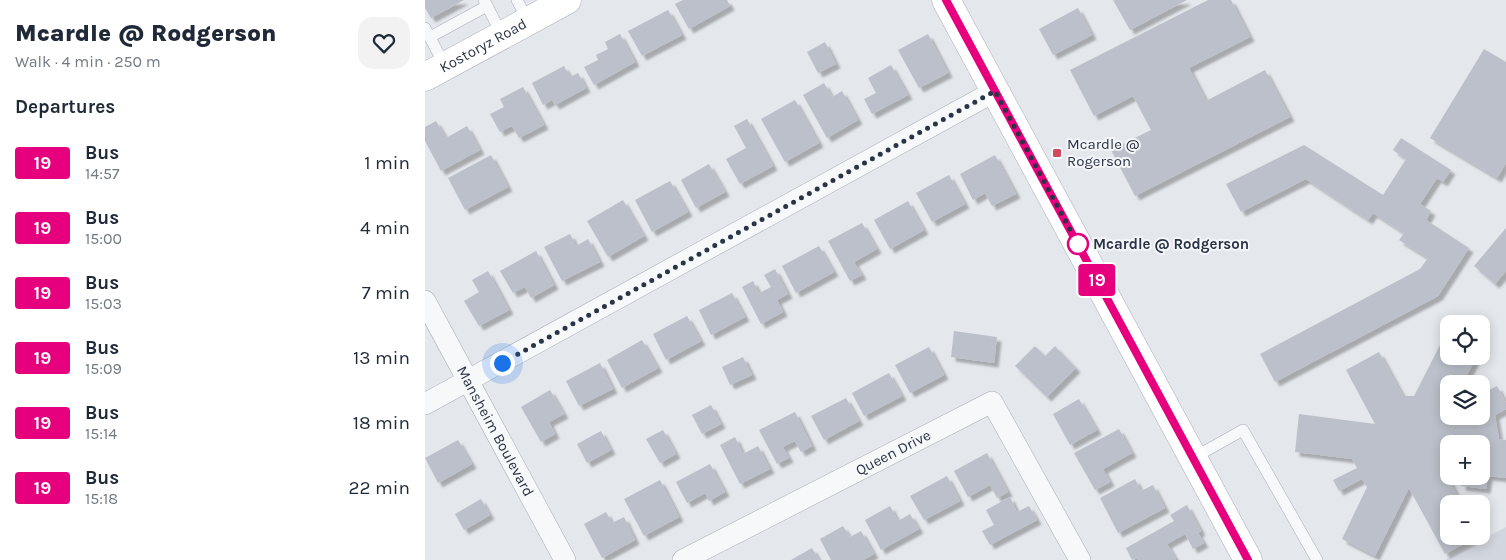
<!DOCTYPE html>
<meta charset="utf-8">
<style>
:root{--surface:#fff;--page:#f2f2f3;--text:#1f2937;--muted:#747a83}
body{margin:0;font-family:Karla,sans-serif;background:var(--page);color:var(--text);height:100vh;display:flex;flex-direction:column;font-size:19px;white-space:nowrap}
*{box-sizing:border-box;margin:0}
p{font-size:16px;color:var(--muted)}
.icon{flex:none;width:28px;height:28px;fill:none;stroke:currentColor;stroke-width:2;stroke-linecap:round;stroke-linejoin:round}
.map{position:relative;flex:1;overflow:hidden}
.details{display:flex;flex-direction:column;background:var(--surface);width:425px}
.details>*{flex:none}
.badge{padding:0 10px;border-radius:4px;font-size:18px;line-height:32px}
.fabs{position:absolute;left:1015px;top:315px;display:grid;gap:10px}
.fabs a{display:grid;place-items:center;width:50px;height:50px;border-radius:10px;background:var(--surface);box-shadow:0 2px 12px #0003;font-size:25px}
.you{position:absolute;width:25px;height:25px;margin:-12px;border:4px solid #fff;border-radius:50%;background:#1a73e8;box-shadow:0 0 0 8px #1a73e833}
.map>.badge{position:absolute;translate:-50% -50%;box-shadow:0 0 0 2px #fff}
h2{padding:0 15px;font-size:19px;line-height:45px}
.round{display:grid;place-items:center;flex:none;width:52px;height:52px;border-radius:15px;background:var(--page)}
.summary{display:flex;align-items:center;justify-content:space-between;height:85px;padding:0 15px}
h1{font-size:24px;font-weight:800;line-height:38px}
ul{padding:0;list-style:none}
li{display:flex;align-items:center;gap:15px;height:65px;padding:0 15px}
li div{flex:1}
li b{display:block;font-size:19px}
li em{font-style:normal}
li .badge{min-width:55px;font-weight:700;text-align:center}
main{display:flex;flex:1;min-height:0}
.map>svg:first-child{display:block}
.built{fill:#d2d6de}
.building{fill:#bbc0ca;filter:url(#shadow)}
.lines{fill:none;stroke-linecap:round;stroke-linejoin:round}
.lane-casing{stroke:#a9aeb7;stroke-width:12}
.street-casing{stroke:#a9aeb7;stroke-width:22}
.secondary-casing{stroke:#a9aeb7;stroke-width:29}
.lane{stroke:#f7f8fa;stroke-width:11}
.street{stroke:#f7f8fa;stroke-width:21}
.secondary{stroke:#fff;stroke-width:28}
.line-casing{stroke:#fff;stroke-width:11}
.line{stroke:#e6007e;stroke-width:8}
.walk{stroke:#2b3445;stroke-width:5;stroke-dasharray:0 9}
.poi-dot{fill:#d1495b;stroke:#f4f6f9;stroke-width:2}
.stop-dot{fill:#fff;stroke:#e6007e;stroke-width:2.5}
.labels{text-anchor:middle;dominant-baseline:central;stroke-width:4;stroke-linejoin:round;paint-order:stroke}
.street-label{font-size:15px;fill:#2b3445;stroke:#f4f6f9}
.poi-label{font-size:15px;fill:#2b3445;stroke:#f4f6f9;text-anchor:start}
.stop-label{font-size:15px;font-weight:bold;fill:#2b3445;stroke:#f4f6f9;text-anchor:start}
</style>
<main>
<section class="details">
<div class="summary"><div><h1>Mcardle @ Rodgerson</h1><p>Walk · 4 min · 250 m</p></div><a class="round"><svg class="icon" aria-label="heart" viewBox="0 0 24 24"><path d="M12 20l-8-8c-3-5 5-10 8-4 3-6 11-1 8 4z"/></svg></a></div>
<h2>Departures</h2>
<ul>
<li><span class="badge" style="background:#e6007e;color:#fff">19</span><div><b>Bus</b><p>14:57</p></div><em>1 min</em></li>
<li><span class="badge" style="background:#e6007e;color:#fff">19</span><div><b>Bus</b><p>15:00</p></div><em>4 min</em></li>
<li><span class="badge" style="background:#e6007e;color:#fff">19</span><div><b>Bus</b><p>15:03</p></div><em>7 min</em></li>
<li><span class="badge" style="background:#e6007e;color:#fff">19</span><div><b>Bus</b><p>15:09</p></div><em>13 min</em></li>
<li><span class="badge" style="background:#e6007e;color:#fff">19</span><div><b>Bus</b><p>15:14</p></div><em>18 min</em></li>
<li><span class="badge" style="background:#e6007e;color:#fff">19</span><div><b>Bus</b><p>15:18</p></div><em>22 min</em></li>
</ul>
</section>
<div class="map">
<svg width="1081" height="560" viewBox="0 0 1081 560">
<defs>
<filter id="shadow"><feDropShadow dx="4.5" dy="4.5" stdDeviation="1" flood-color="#0004"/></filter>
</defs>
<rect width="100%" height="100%" fill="#e4e7ec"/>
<!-- built -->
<path class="built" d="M1081,527V560H1020Z"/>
<!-- building -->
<g class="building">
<path d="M0,0H39L6,18L0,8Z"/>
<path d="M258,0H302L305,6L264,29L250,4Z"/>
<path d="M688,0H762L705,30Z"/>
<path d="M783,0H806L825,37L764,68L781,101L840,70L865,117L710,196L686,150L726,130L708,96L669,116L645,70Z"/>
<path d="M653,8L667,35L628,55L614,29Z"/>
<path d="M243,10L257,35L217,56L203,31Z"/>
<path d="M195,34L210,62L169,85L159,67L173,60L171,55L183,49L180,42Z"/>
<path d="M503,34L523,73L494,88L473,50Z"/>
<path d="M400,42L411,64L393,73L382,52Z"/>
<path d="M1059,49L1081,62V163L1072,178L1005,138Z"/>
<path d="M466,65L483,95L447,114L439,99L451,93L443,78Z"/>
<path d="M139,66L145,77L153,73L161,88L130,105L127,100L118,105L107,83Z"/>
<path d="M399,83L407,97L417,91L433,120L402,138L378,95Z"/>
<path d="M98,87L119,125L94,138L87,126L75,132L65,114L79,107L75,99Z"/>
<path d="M370,100L394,143L360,162L336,119Z"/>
<path d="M322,119L348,166L315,184L301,159L321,148L309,126Z"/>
<path d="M11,121L21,138L42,126L55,150L16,171L0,141V127Z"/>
<path d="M976,138L1026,170L1018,182L1012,178L995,204L1006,211L1001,220L1044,248L1013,296L850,382L835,354L995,269L1003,258L974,240L979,233L948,213L943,220L881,179L816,212L801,184L879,145L958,195L981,159L968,150Z"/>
<path d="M66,155L83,187L40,210L23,178Z"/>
<path d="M570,155L591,194L567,206L560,193L548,200L535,174Z"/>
<path d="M284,164L300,192L271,208L256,180Z"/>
<path d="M524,175L540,204L507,222L491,193Z"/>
<path d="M245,181L263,212L227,232L210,200Z"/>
<path d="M198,200L219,236L183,257L162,221Z"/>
<path d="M483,201L499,230L465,249L449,220Z"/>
<path d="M437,223L452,249L429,262L437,275L425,281L403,241Z"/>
<path d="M1081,228V271L1070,284L1049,266Z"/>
<path d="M145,234L151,246L163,239L175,262L137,281L119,247Z"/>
<path d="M394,246L409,272L371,293L357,266Z"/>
<path d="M111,251L129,285L106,298L100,287L88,293L75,271Z"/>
<path d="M350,269L363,294L352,300L358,312L336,324L317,287L328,281L334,293L346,287L339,275Z"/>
<path d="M63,271L84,310L54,326L39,301L54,292L47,280Z"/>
<path d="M307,293L320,317L286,335L274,310Z"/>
<path d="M262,316L276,341L241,360L228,334Z"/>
<path d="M529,331L572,337L569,363L526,357Z"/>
<path d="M1019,337L1024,339V356H1052L1037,384H1024V416H1056V394L1072,386L1081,403V409L1070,415L1074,439L1081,440V478L1063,476L1061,489L1036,486L1038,476H1056V444H1024V471L1019,470L1037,504H1024V536H1053L1020,554L984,488L950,556L917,539L942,487L937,479L914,491L908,480L932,468L927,459L870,452L874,414L950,424L921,370L954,352L978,396H989Z"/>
<path d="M217,340L233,368L197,388L182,360Z"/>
<path d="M610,346L620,356L630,346L651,368L622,397L590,366Z"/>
<path d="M504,347L519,375L485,393L470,365Z"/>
<path d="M318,357L327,375L305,385L297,367Z"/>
<path d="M175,363L188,389L154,406L141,381Z"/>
<path d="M464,373L477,396L439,416L427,393Z"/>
<path d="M125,390L139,414L124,422L130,434L116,442L96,407Z"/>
<path d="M421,398L434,421L399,440L386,416Z"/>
<path d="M654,399L672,430L645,445L628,414Z"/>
<path d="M286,405L296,424L277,434L267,415Z"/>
<path d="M370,412L387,446L376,452L370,441L358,447L364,458L352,464L334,430Z"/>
<path d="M694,429L707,453L678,469L685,482L670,490L649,453Z"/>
<path d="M238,430L251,454L235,463L221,439Z"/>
<path d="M176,431L186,450L162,463L152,444Z"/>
<path d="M310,437L318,454L333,446L345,469L315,484L295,445Z"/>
<path d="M33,440L47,464L13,483L0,458Z"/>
<path d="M562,453L583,492L572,498L565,485L543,497L529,471Z"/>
<path d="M285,464L300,492L284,501L280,493L262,503L251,482Z"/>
<path d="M522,476L535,501L499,520L485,496Z"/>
<path d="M710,479L716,491L728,485L740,508L693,533L675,498Z"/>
<path d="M235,480L254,517L219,536L199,499Z"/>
<path d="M585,497L592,512L604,506L612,520L565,545L557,531L569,525L561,510Z"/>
<path d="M56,499L65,515L39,530L30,514Z"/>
<path d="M762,505L776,531L773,533L779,543L768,549L760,534L742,544L751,559L750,560H713L712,558L707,560L701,548L749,521L745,515Z"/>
<path d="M465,506L473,521L485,514L494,529L456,550L440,520Z"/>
<path d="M181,512L187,523L199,517L210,540L177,558L159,524Z"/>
<path d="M418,526L425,537L436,531L449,554L438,560H406L395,539Z"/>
<path d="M387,548L394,560H366Z"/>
</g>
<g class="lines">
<defs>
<g id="lane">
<path d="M59,0L77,35"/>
<path d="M92,0L103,21"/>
<path d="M0,28L20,66"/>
<path d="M5,37L62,6"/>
<path d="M768,458L818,430L892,560"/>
</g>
<g id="street">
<path id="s1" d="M0,301L140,560"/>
<path d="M0,404L570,91"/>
<path id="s2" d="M258,560L567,402L655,560"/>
</g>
<g id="secondary">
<path d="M521,0L823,560"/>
<path id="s3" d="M0,77L142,0"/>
</g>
</defs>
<!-- lane casing -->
<use href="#lane" class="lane-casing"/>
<!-- street casing -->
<use href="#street" class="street-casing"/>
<!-- secondary casing -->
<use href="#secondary" class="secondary-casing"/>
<!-- lane -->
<use href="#lane" class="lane"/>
<!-- street -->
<use href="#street" class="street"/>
<!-- secondary -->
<use href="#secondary" class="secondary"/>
</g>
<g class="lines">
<defs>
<path id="line" d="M521,0L823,560"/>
</defs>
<!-- line casing -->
<use href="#line" class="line-casing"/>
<!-- line -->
<use href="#line" class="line"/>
<!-- walk -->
<path class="walk" d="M77,363L570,91L655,248L653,244"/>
</g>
<!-- markers -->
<rect class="poi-dot" x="627" y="148" width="10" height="10" rx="2.5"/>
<circle class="stop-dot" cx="653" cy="244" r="10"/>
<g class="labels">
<!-- street labels -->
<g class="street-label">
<text stroke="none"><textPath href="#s3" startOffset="66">Kostoryz Road</textPath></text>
<text stroke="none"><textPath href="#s1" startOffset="148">Mansheim Boulevard</textPath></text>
<text stroke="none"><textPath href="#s2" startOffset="236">Queen Drive</textPath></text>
</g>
<!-- poi labels -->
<g class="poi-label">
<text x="642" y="144">Mcardle @<tspan x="642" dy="17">Rogerson</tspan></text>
</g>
<!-- stop labels -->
<g class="stop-label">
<text x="668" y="244">Mcardle @ Rodgerson</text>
</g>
</g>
</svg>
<div class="fabs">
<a><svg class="icon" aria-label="locate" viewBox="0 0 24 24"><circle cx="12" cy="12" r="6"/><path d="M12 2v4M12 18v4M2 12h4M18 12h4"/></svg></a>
<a><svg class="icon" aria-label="layers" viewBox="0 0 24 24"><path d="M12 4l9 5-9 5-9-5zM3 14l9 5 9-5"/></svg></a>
<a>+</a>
<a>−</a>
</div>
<div class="you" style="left:77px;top:363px"></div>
<b class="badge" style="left:672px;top:280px;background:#e6007e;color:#fff">19</b>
</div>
</main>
